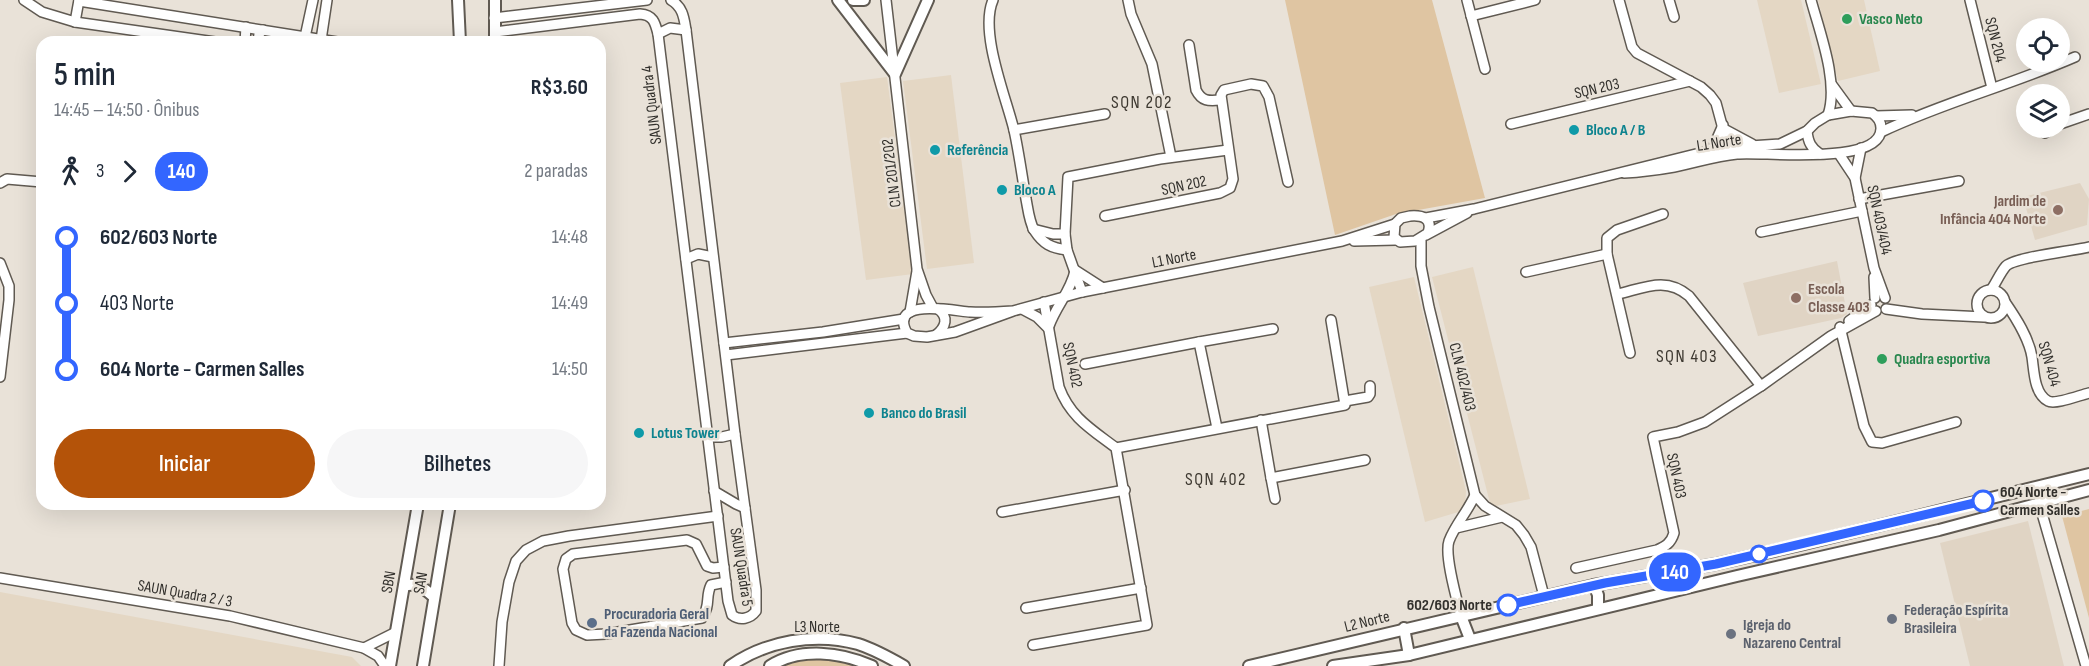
<!DOCTYPE html>
<html lang="pt">
<meta charset="utf-8">
<style>
:root{--surface:#fff;--page:#f6f6f7;--text:#1f2937;--muted:#747a83;--accent:#b45309}
body{margin:0;font-family:"Sofia Sans Condensed",sans-serif;background:var(--page);color:var(--text);height:100vh;display:flex;flex-direction:column;font-size:22px;white-space:nowrap}
*{box-sizing:border-box;margin:0}
p{font-size:20px;color:var(--muted)}
.icon{flex:none;width:33px;height:33px;fill:none;stroke:currentColor;stroke-width:2;stroke-linecap:round;stroke-linejoin:round}
.map{position:relative;flex:1;overflow:hidden}
.side{position:absolute;left:36px;top:36px;width:570px;height:474px;display:flex;flex-direction:column;background:var(--surface);border-radius:18px;box-shadow:0 6px 24px #0002}
.side>*{flex:none}
.badge{padding:0 12px;border-radius:20px;font-size:21px;line-height:39px}
.tools{position:absolute;left:2016px;top:18px;display:grid;gap:12px}
.tools a{display:grid;place-items:center;width:54px;height:54px;border-radius:50%;background:var(--surface);box-shadow:0 6px 24px #0002;font-size:30px}
.map>.badge{position:absolute;translate:-50% -50%;box-shadow:0 0 0 3px #fff}
.legs{display:flex;align-items:center;gap:9px;height:66px;padding:0 18px;font-size:20px}
.legs p{margin-inline-start:auto}
.overview{display:flex;align-items:center;justify-content:space-between;height:102px;padding:0 18px}
h1{font-size:33px;font-weight:600;line-height:45px}
.primary-button{display:flex;gap:12px;margin-top:auto;padding:12px 18px}
.primary-button a{flex:1;height:69px;border-radius:36px;background:var(--accent);color:#fff;font-size:24px;font-weight:600;line-height:69px;text-align:center}
.primary-button a+a{background:var(--page);color:var(--text)}
ul{padding:0 18px;list-style:none}
li{display:flex;align-items:center;gap:21px;height:66px;font-size:22px}
li i{display:grid;place-items:center;width:9px;height:100%;margin:0 8px;background:currentColor}
li i::after{content:'';width:15px;height:15px;margin:-8px;border:4px solid;border-radius:50%;background:var(--surface)}
li p{margin-inline-start:auto}
li:first-child i{background:linear-gradient(#0000 50%,currentColor 0)}
li:last-child i{background:linear-gradient(currentColor 50%,#0000 0)}
.map>svg:first-child{display:block}
.commercial{fill:#e4d7c4}
.built{fill:#e0d4c4}
.green{fill:#dfc5a2}
.lines{fill:none;stroke-linecap:round;stroke-linejoin:round}
.minor-casing{stroke:#605a52;stroke-width:12}
.major-casing{stroke:#605a52;stroke-width:14}
.minor{stroke:#fff;stroke-width:9}
.major{stroke:#fff;stroke-width:10}
.line-1-casing{stroke:#fff;stroke-width:14}
.line-1{stroke:#36f;stroke-width:9}
.leisure-dot{fill:#2e9e5b;stroke:#e9e2d8;stroke-width:2}
.culture-dot{fill:#0f9aa8;stroke:#e9e2d8;stroke-width:2}
.education-dot{fill:#8d6e63;stroke:#e9e2d8;stroke-width:2}
.stop-1-dot{fill:#fff;stroke:#36f;stroke-width:3}
.worship-dot{fill:#6b7280;stroke:#e9e2d8;stroke-width:2}
.service-dot{fill:#5c6f8a;stroke:#e9e2d8;stroke-width:2}
.labels{text-anchor:middle;dominant-baseline:central;stroke-width:5;stroke-linejoin:round;paint-order:stroke}
.leisure-label{font-size:16px;font-weight:bold;fill:#27864d;stroke:#e9e2d8;text-anchor:start}
.street-label{font-size:16px;fill:#32302c;stroke:#e9e2d8}
.culture-label{font-size:16px;font-weight:bold;fill:#0d838f;stroke:#e9e2d8;text-anchor:start}
.education-label{font-size:16px;font-weight:bold;fill:#785e54;stroke:#e9e2d8;text-anchor:end}
.stop-label{font-size:16px;font-weight:bold;fill:#32302c;stroke:#e9e2d8;text-anchor:start}
.worship-label{font-size:16px;font-weight:bold;fill:#5b616d;stroke:#e9e2d8;text-anchor:start}
.service-label{font-size:16px;font-weight:bold;fill:#4e5e75;stroke:#e9e2d8;text-anchor:start}
.neighbourhood-label{font-size:18px;letter-spacing:1.5px;fill:#3c372f;stroke:#e9e2d8}
</style>
<div class="map">
<svg width="2089" height="666" viewBox="0 0 2089 666">
<rect width="100%" height="100%" fill="#e9e2d8"/>
<!-- commercial -->
<g class="commercial">
<path d="M1757,0H1801L1821,84L1779,93Z"/>
<path d="M1818,0H1864L1880,71L1838,81Z"/>
<path d="M951,75L974,263L927,269L903,81Z"/>
<path d="M887,77L913,274L866,280L840,83Z"/>
<path d="M1473,267L1530,499L1491,507L1432,277Z"/>
<path d="M1414,277L1466,491L1465,510L1425,522L1369,287Z"/>
<path d="M0,592L352,657L361,666H0Z"/>
</g>
<!-- built -->
<g class="built">
<path d="M2080,183L2089,199L2087,225L2035,240L2023,197Z"/>
<path d="M1837,261L1847,314L1841,318L1758,336L1743,283Z"/>
<path d="M2028,521L2064,666H1970L1940,543Z"/>
</g>
<!-- green -->
<g class="green">
<path d="M1285,0H1432L1485,198L1396,214L1335,235Z"/>
<path d="M2089,509V618L2062,516Z"/>
<path d="M821,656L868,666H778L789,661Z"/>
</g>
<g class="lines">
<defs>
<g id="minor">
<path d="M24,0L42,12L75,22L215,42"/>
<path d="M886,0L917,269L926,295L933,308"/>
<path d="M993,0C979,32 1006,97 1014,130C1019,153 1022,176 1026,199C1028,209 1029,221 1034,230C1043,244 1051,248 1067,250"/>
<path d="M1128,0L1131,14L1152,64L1171,157"/>
<path d="M1467,0L1485,69"/>
<path d="M1619,0L1632,47L1637,53L1701,87L1710,95L1716,103L1729,151"/>
<path d="M1669,0L1674,17"/>
<path d="M1811,0C1820,33 1839,83 1828,115"/>
<path d="M1970,0L1992,88"/>
<path d="M79,1L337,42"/>
<path d="M1471,16L1535,0"/>
<path d="M494,18L647,0"/>
<path d="M75,22L79,0"/>
<path d="M495,32L640,14C653,15 655,22 658,34L728,601L732,615C740,621 750,619 756,611V590L735,434L686,30C684,18 683,7 671,0"/>
<path d="M658,34L670,28L686,30"/>
<path d="M305,37L313,0"/>
<path d="M321,40L327,0"/>
<path d="M245,42L246,27"/>
<path d="M258,42L259,34L263,30"/>
<path d="M1189,45L1196,90C1202,102 1209,101 1221,100"/>
<path d="M1832,85L1851,111"/>
<path d="M1876,116L1912,115"/>
<path d="M1511,124L1690,81"/>
<path d="M2060,124L2089,114"/>
<path d="M1724,129L1752,144"/>
<path d="M1014,130L1105,114"/>
<path d="M1807,131C1808,142 1811,148 1820,154"/>
<path d="M1881,132C1944,102 2011,85 2075,57"/>
<path d="M2045,133L2053,128"/>
<path d="M1712,150L1723,125"/>
<path d="M1839,154L1855,178L1874,268L1885,298"/>
<path d="M1855,178L1861,148"/>
<path d="M0,183L7,179L42,182"/>
<path d="M1859,199L1959,181"/>
<path d="M1105,216L1220,193L1230,188L1233,179L1221,95L1224,90L1251,84L1263,86L1269,97L1288,182"/>
<path d="M1410,216C1422,215 1433,218 1428,233L1415,241L1400,242L1394,237L1395,224L1401,218Z"/>
<path d="M1426,218L1474,209L1720,148L1780,144L1807,131L1815,123L1828,115L1851,111L1872,113C1878,117 1881,121 1881,128C1882,167 1761,151 1737,154C1715,156 1695,163 1674,167C1657,170 1641,172 1624,173"/>
<path d="M1033,229L1053,234H1065"/>
<path d="M1761,232L1862,211"/>
<path d="M1426,235L1467,213"/>
<path d="M1421,239V266L1429,307L1475,495L1485,506L1516,525L1524,535L1531,547L1544,596"/>
<path d="M1354,241L1396,240"/>
<path d="M686,259L698,254L713,257"/>
<path d="M0,263L9,286V300L0,377"/>
<path d="M1075,270L1103,288"/>
<path d="M1526,272L1607,254"/>
<path d="M1874,277L1875,298"/>
<circle cx="1991" cy="304" r="14"/>
<path d="M1991,290C1996,283 2000,273 2006,266C2015,257 2073,251 2089,247"/>
<path d="M1082,292L1067,250L1065,234L1068,177L1160,159L1228,150"/>
<path d="M1618,294C1644,288 1666,276 1689,296L1761,386"/>
<path d="M2005,302C2016,318 2029,338 2032,357C2034,370 2034,394 2048,401C2055,405 2080,395 2089,393"/>
<path d="M1022,309L1037,317L1048,328"/>
<path d="M1886,309L1922,314L1984,317"/>
<path d="M1013,311C999,312 985,313 970,312C954,311 888,297 907,333L914,336L927,337L955,332L1013,311L1082,292L1342,241L1395,224"/>
<path d="M910,312L917,271"/>
<path d="M1849,321L1871,305"/>
<path d="M1049,326C1056,306 1071,291 1075,271"/>
<path d="M1840,327L1864,426L1872,442L1882,443L1956,422"/>
<path d="M936,335C946,327 949,317 938,309"/>
<path d="M724,343L823,332L904,319"/>
<path d="M1630,353L1607,254V238L1617,230L1663,214"/>
<path d="M726,355L907,333"/>
<path d="M1085,364L1199,342"/>
<path d="M1345,401L1368,397L1370,394V386"/>
<path d="M1261,420L1271,478L1365,460"/>
<path d="M1217,428L1199,342L1273,329"/>
<path d="M708,437H722L735,434"/>
<path d="M1116,448L1345,405L1331,320"/>
<path d="M1271,478L1275,499"/>
<path d="M714,491L736,504L745,508"/>
<path d="M2039,503L2086,666"/>
<path d="M1002,512L1125,490"/>
<path d="M1456,528L1502,517"/>
<path d="M724,567L713,568L707,566L696,544L687,540L573,554L566,559L563,569L572,623L576,630L587,635L606,634L702,618C711,605 705,597 711,585L726,582"/>
<path d="M1576,568L1657,550C1666,546 1671,543 1674,533L1653,437L1678,432L1705,422L1761,386L1831,336L1876,311"/>
<path d="M0,578L230,616L364,648L378,656L385,666"/>
<path d="M1026,608L1141,588"/>
<path d="M1461,616C1457,600 1444,555 1449,541C1455,525 1468,511 1475,495"/>
<path d="M1033,645L1147,625L1116,448C1091,429 1070,417 1059,387L1044,302"/>
<path d="M364,648L394,633"/>
<path d="M499,666L502,622L509,582L516,561L526,550L543,541L569,536L718,516"/>
</g>
<g id="major">
<path d="M458,0L460,42"/>
<path d="M495,0V42"/>
<path d="M838,0L895,74L928,0"/>
<path d="M853,0H864"/>
<path d="M1594,585L1598,595V609"/>
<path d="M404,586C417,582 424,588 434,597"/>
<path d="M1461,616L1470,639"/>
<path d="M1404,628L1409,655"/>
<path d="M390,666L418,504"/>
<path d="M423,666L450,504"/>
<path d="M730,666C766,641 815,632 858,644C874,649 890,658 904,666"/>
<path d="M770,666C800,647 841,652 872,666"/>
<path d="M1249,666L1594,585L1716,564L1804,544L2089,474"/>
<path d="M1333,666L1409,655L1737,576L1939,530L2089,490"/>
</g>
</defs>
<!-- minor casing -->
<use href="#minor" class="minor-casing"/>
<!-- major casing -->
<use href="#major" class="major-casing"/>
<!-- minor -->
<use href="#minor" class="minor"/>
<!-- major -->
<use href="#major" class="major"/>
</g>
<g class="lines">
<defs>
<path id="line-1" d="M1508,605L1605,583L1716,564L1983,501"/>
</defs>
<!-- line-1 casing -->
<use href="#line-1" class="line-1-casing"/>
<!-- line-1 -->
<use href="#line-1" class="line-1"/>
</g>
<!-- markers -->
<g class="leisure-dot">
<circle cx="1847" cy="19" r="6"/>
<circle cx="1882" cy="359" r="6"/>
</g>
<g class="culture-dot">
<circle cx="1574" cy="130" r="6"/>
<circle cx="935" cy="150" r="6"/>
<circle cx="1002" cy="190" r="6"/>
<circle cx="869" cy="413" r="6"/>
<circle cx="639" cy="433" r="6"/>
</g>
<g class="education-dot">
<circle cx="2058" cy="210" r="6"/>
<circle cx="1796" cy="298" r="6"/>
</g>
<g class="stop-1-dot">
<circle cx="1983" cy="501" r="10"/>
<circle cx="1759" cy="554" r="8"/>
<circle cx="1508" cy="605" r="10"/>
</g>
<g class="worship-dot">
<circle cx="1892" cy="619" r="6"/>
<circle cx="1731" cy="634" r="6"/>
</g>
<circle class="service-dot" cx="592" cy="623" r="6"/>
<g class="labels">
<!-- leisure labels -->
<g class="leisure-label">
<text x="1859" y="19">Vasco Neto</text>
<text x="1894" y="359">Quadra esportiva</text>
</g>
<!-- street labels -->
<g class="street-label">
<text transform="translate(1995 40) rotate(76)">SQN 204</text>
<text transform="translate(1597 89) rotate(-13)">SQN 203</text>
<text transform="translate(652 105) rotate(-97)">SAUN Quadra 4</text>
<text transform="translate(1719 143) rotate(-9)">L1 Norte</text>
<text transform="translate(892 173) rotate(-97)">CLN 201/202</text>
<text transform="translate(1184 186) rotate(-12)">SQN 202</text>
<text transform="translate(1879 220) rotate(78)">SQN 403/404</text>
<text transform="translate(1174 259) rotate(-11)">L1 Norte</text>
<text transform="translate(2049 364) rotate(74)">SQN 404</text>
<text transform="translate(1072 365) rotate(78)">SQN 402</text>
<text transform="translate(1462 377) rotate(76)">CLN 402/403</text>
<text transform="translate(1676 476) rotate(78)">SQN 403</text>
<text transform="translate(741 567) rotate(81)">SAUN Quadra 5</text>
<text transform="translate(389 582) rotate(-80)">SBN</text>
<text transform="translate(421 583) rotate(-81)">SAN</text>
<text transform="translate(185 594) rotate(10)">SAUN Quadra 2 / 3</text>
<text transform="translate(1367 622) rotate(-14)">L2 Norte</text>
<text x="817" y="627">L3 Norte</text>
</g>
<!-- culture labels -->
<g class="culture-label">
<text x="1586" y="130">Bloco A / B</text>
<text x="947" y="150">Referência</text>
<text x="1014" y="190">Bloco A</text>
<text x="881" y="413">Banco do Brasil</text>
<text x="651" y="433">Lotus Tower</text>
</g>
<!-- education labels -->
<g class="education-label">
<text x="2046" y="201">Jardim de<tspan x="2046" dy="18">Infância 404 Norte</tspan></text>
<text x="1808" y="289" text-anchor="start">Escola<tspan x="1808" dy="18">Classe 403</tspan></text>
</g>
<!-- stop labels -->
<g class="stop-label">
<text x="2000" y="492">604 Norte -<tspan x="2000" dy="18">Carmen Salles</tspan></text>
<text x="1492" y="605" text-anchor="end">602/603 Norte</text>
</g>
<!-- worship labels -->
<g class="worship-label">
<text x="1904" y="610">Federação Espírita<tspan x="1904" dy="18">Brasileira</tspan></text>
<text x="1743" y="625">Igreja do<tspan x="1743" dy="18">Nazareno Central</tspan></text>
</g>
<!-- service labels -->
<g class="service-label">
<text x="604" y="614">Procuradoria Geral<tspan x="604" dy="18">da Fazenda Nacional</tspan></text>
</g>
<!-- neighbourhood labels -->
<g class="neighbourhood-label">
<text x="1142" y="102">SQN 202</text>
<text x="1687" y="356">SQN 403</text>
<text x="1216" y="479">SQN 402</text>
</g>
</g>
</svg>
<div class="tools">
<a><svg class="icon" aria-label="locate" viewBox="0 0 24 24"><circle cx="12" cy="12" r="6"/><path d="M12 2v4M12 18v4M2 12h4M18 12h4"/></svg></a>
<a><svg class="icon" aria-label="layers" viewBox="0 0 24 24"><path d="M12 4l9 5-9 5-9-5zM3 14l9 5 9-5"/></svg></a>
</div>
<b class="badge" style="left:1675px;top:572px;background:#36f;color:#fff">140</b>
<section class="side">
<div class="overview"><div><h1>5 min</h1><p>14:45 – 14:50 · Ônibus</p></div><b>R$3.60</b></div>
<div class="legs"><svg class="icon" aria-label="walk" viewBox="0 0 24 24"><circle cx="13" cy="4" r="2"/><path d="M13 8l-2 6 4 7M11 14l-3 7M7 12l3-4h3l4 4"/></svg>3<svg class="icon" aria-label="forward" viewBox="0 0 24 24"><path d="M9 5l7 7-7 7"/></svg><b class="badge" style="background:#36f;color:#fff">140</b><p>2 paradas</p></div>
<ul>
<li><i style="color:#36f"></i><b>602/603 Norte</b><p>14:48</p></li>
<li><i style="color:#36f"></i><span>403 Norte</span><p>14:49</p></li>
<li><i style="color:#36f"></i><b>604 Norte - Carmen Salles</b><p>14:50</p></li>
</ul>
<div class="primary-button"><a>Iniciar</a><a>Bilhetes</a></div>
</section>
</div>
